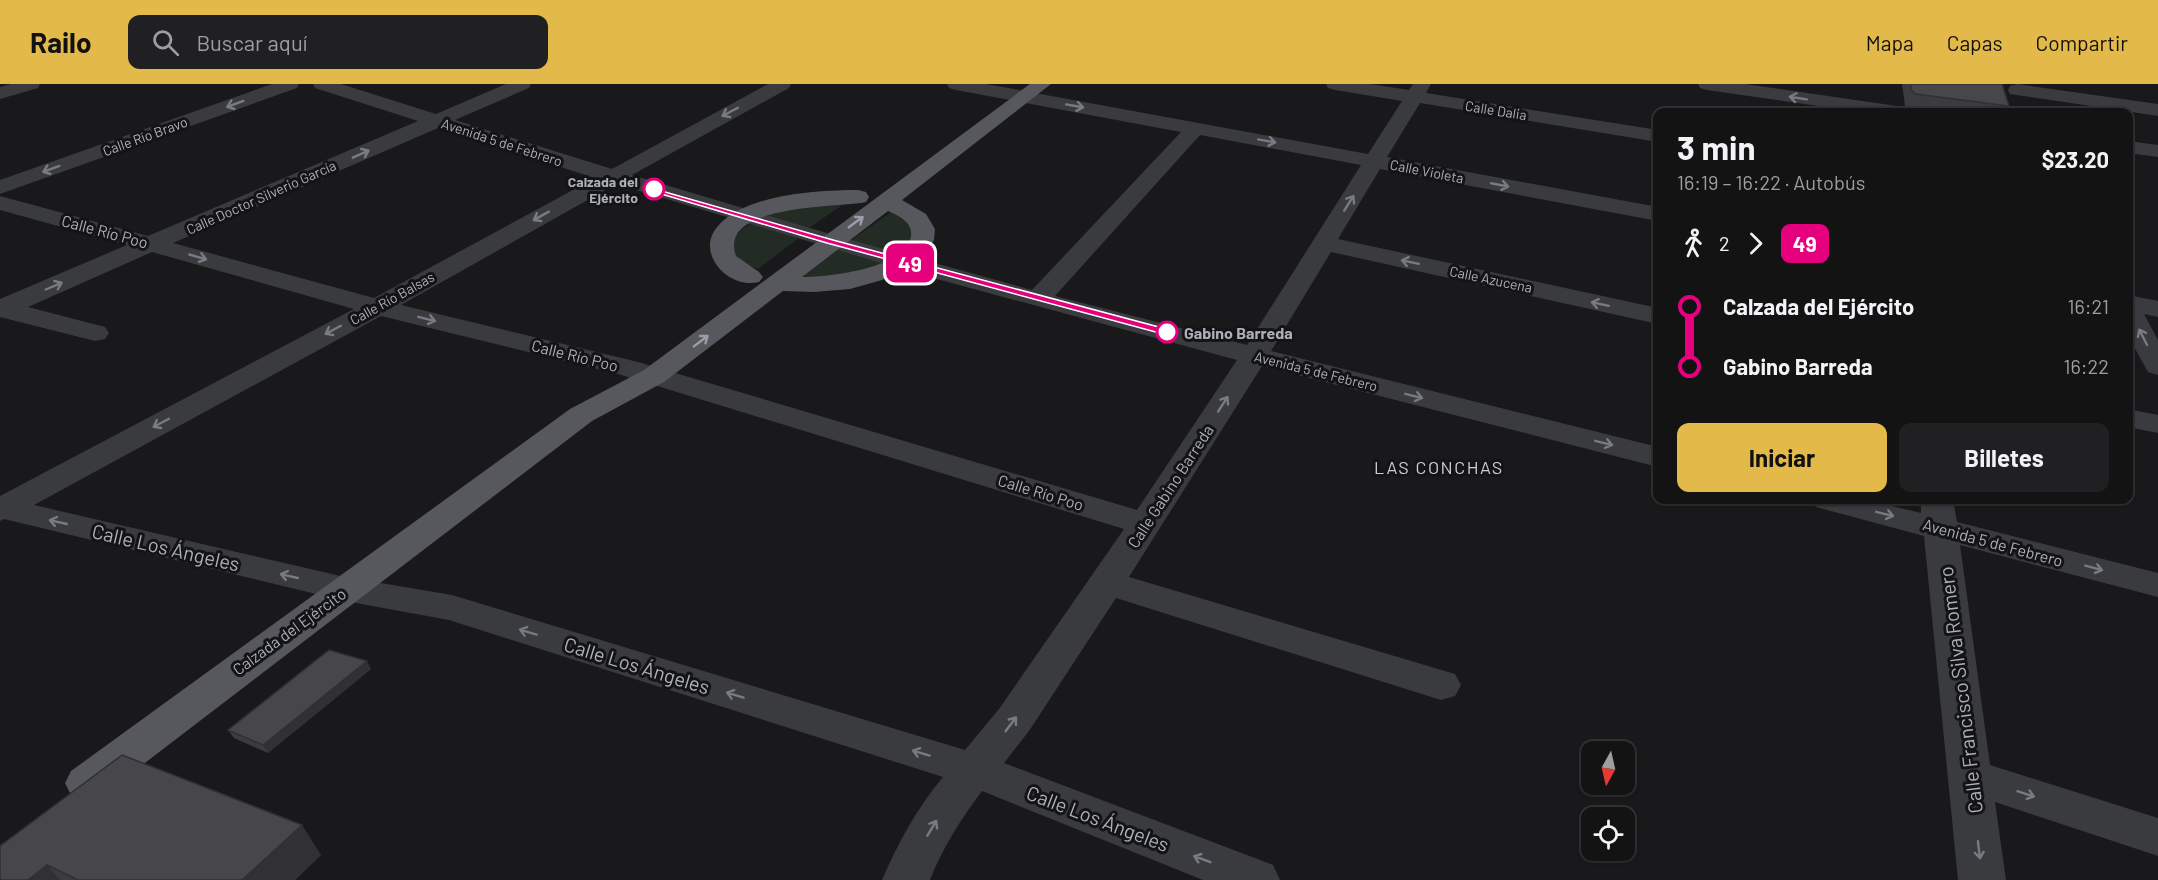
<!DOCTYPE html>
<html lang="es">
<meta charset="utf-8">
<style>
:root{--surface:#131314;--page:#202022;--text:#f1f3f6;--muted:#9d9ea0;--line:#323234;--accent:#e3b949}
body{margin:0;font-family:Barlow,sans-serif;background:var(--page);color:var(--text);height:100vh;display:flex;flex-direction:column;font-size:22px;white-space:nowrap}
*{box-sizing:border-box;margin:0}
p{font-size:20px;color:var(--muted)}
.icon{flex:none;width:33px;height:33px;fill:none;stroke:currentColor;stroke-width:2;stroke-linecap:round;stroke-linejoin:round}
.map{position:relative;flex:1;overflow:hidden}
.drawer{position:absolute;left:1653px;top:24px;width:480px;height:396px;display:flex;flex-direction:column;background:var(--surface);border-radius:12px;box-shadow:0 2px 4px #0004,0 0 0 2px var(--line)}
.drawer>*{flex:none}
.badge{padding:0 12px;border-radius:9px;font-size:21px;line-height:39px}
.needle{width:39px;rotate:188deg}
.controls{position:absolute;left:1581px;top:657px;display:grid;gap:12px}
.controls a{display:grid;place-items:center;width:54px;height:54px;border-radius:12px;background:var(--surface);box-shadow:0 2px 4px #0004,0 0 0 2px var(--line);font-size:30px}
.map>.badge{position:absolute;translate:-50% -50%;box-shadow:0 0 0 3px #fff}
.legs{display:flex;align-items:center;gap:9px;height:66px;padding:0 24px;font-size:20px}
.legs p{margin-inline-start:auto}
.summary{display:flex;align-items:center;justify-content:space-between;height:102px;padding:0 24px}
h1{font-size:33px;font-weight:700;line-height:45px}
.primary-button{display:flex;gap:12px;margin-top:auto;padding:12px 24px}
.primary-button a{flex:1;height:69px;border-radius:12px;background:var(--accent);color:#111;font-size:24px;font-weight:700;line-height:69px;text-align:center}
.primary-button a+a{background:var(--page);color:var(--text)}
ul{padding:0 24px;list-style:none}
li{display:flex;align-items:center;gap:21px;height:60px;font-size:22px}
li i{display:grid;place-items:center;width:9px;height:100%;margin:0 8px;background:currentColor}
li i::after{content:'';width:15px;height:15px;margin:-8px;border:4px solid;border-radius:50%;background:var(--surface)}
li p{margin-inline-start:auto}
li:first-child i{background:linear-gradient(#0000 50%,currentColor 0)}
li:last-child i{background:linear-gradient(currentColor 50%,#0000 0)}
header{display:flex;align-items:center;gap:36px;box-sizing:border-box;height:84px;padding:0 30px;background:var(--accent);color:#111}
header strong{font-size:28px}
nav{display:flex;gap:33px;margin-inline-start:auto;font-size:21px}
.search{width:420px;height:54px;background:var(--page);display:flex;align-items:center;gap:15px;box-sizing:border-box;padding:0 21px;border-radius:12px;color:var(--muted);font-size:22px}
.map>svg:first-child{display:block}
.green{fill:#232b25}
.lines{fill:none;stroke-linecap:round;stroke-linejoin:round}
.minor{fill:#3a3b3f;fill-rule:evenodd}
.major{fill:#56585e;fill-rule:evenodd}
.wall{fill:#3c3c40}
.shaded-wall{fill:#313134}
.building{fill:#46464b;stroke:#313134;stroke-width:1.5}
.oneway{stroke:#797b82}
.oneway2{stroke:#9b9ea7}
.line-1{fill:#e6007e;stroke:#fff;stroke-width:1.5}
.stop-1-dot{fill:#fff;stroke:#e6007e;stroke-width:3}
.labels{text-anchor:middle;dominant-baseline:central;stroke-width:6;stroke-linejoin:round;paint-order:stroke}
.far-street-label{font-size:14px;fill:#acb0b9;stroke:#141416}
.far-stop-label{font-size:14px;font-weight:bold;fill:#acb0b9;stroke:#141416;text-anchor:end}
.street-label{font-size:16px;fill:#acb0b9;stroke:#141416}
.stop-label{font-size:16px;font-weight:bold;fill:#acb0b9;stroke:#141416;text-anchor:start}
.neighbourhood-label{font-size:18px;letter-spacing:1.5px;fill:#cdcfd6;stroke:#141416}
.near-street-label{font-size:20px;fill:#acb0b9;stroke:#141416}
</style>
<header>
<strong>Railo</strong>
<div class="search"><svg class="icon" aria-label="search" viewBox="0 0 24 24"><circle cx="10" cy="10" r="6"/><path d="M15 15l6 6"/></svg>Buscar aquí</div>
<nav><a>Mapa</a><a>Capas</a><a>Compartir</a></nav>
</header>
<div class="map">
<svg width="2158" height="796" viewBox="0 0 2158 796">
<rect width="100%" height="100%" fill="#19191b"/>
<!-- green -->
<g class="green">
<path d="M851,115L809,144L757,130Z"/>
<path d="M897,124L921,143L905,170L850,157Z"/>
<path d="M751,140L800,153L758,185L738,178L730,159L743,144Z"/>
<path d="M841,163L896,177L889,182L793,198Z"/>
</g>
<g class="lines">
<!-- minor -->
<g class="minor">
<path d="M11,0H40L38,4L0,15V3Z"/>
<path d="M272,0H299L297,4L0,110V96Z"/>
<path d="M313,0H341L436,30L506,0H531L529,4L455,36L612,85L768,0H791L789,4L632,91L837,152L1032,206L1181,48L956,6L949,4L947,0H986L1368,70L1402,17L1335,6L1328,4L1326,0H1370L1409,6L1413,0H1431L1426,9L1658,46V58L1420,19L1387,73L1658,123V137L1380,85L1338,155L1658,224V240L1331,168L1271,267L1658,363V383L1262,282L1129,493L1455,590L1461,601L1455,612L1441,616L1116,514L1029,647L1004,679L1273,781L1280,796H1203L982,707C961,735 943,763 930,796H882C898,759 917,724 943,693L449,536L345,517L4,435L0,437V412L354,225L152,168L28,223L105,243L109,249L105,255L95,257L0,233V215L127,161L0,126V112L148,152L418,37L315,4ZM438,44L595,94L374,214L173,159ZM1200,51L1361,81L1247,261L1055,212ZM616,100L922,191L1237,276L1137,426L638,278L401,221ZM381,232L618,290L1124,445L999,625L965,666L452,511L345,493L34,421Z"/>
<path d="M1698,0H1745L1897,22L1904,24L1907,28H1861L1707,6L1700,4Z"/>
<path d="M2017,0L2158,20V32L2010,10L2008,6L2010,2Z"/>
<path d="M2128,57L2158,61V73L2128,69Z"/>
<path d="M2128,211L2158,217V233L2144,230L2158,256V291L2148,288L2128,252Z"/>
<path d="M2128,325L2158,331V349L2128,343Z"/>
<path d="M1812,416H1867L1921,429V416H1953L1957,438L2158,489V513L1960,461L1990,681L2158,734V772L1995,718L2006,796H1958L1924,452L1816,423Z"/>
</g>
<!-- major -->
<g class="major">
<path d="M1030,0H1051L902,116L926,130L935,145L934,156L925,171L914,181L882,196L850,205L814,208L783,207L664,298L592,337L103,711L87,717L71,711L65,699L71,687L570,325L644,286ZM888,127C899,132 913,138 911,152C906,185 828,193 802,193Z"/>
<path d="M858,106L866,108L869,113L866,118C840,124 717,119 736,172L759,188L763,193L759,198C729,206 694,169 718,142C746,110 818,106 858,106Z"/>
</g>
</g>
<!-- wall -->
<g class="wall">
<path d="M1902,0H2002L2009,22L2006,28H1930L1908,25L1905,22Z"/>
<path d="M371,585L268,669L234,654L228,646Z"/>
<path d="M0,762L321,771L295,796H0Z"/>
</g>
<!-- shaded-wall -->
<g class="shaded-wall">
<path d="M367,577L371,585L268,669L263,661Z"/>
<path d="M302,741L321,771L295,796H242Z"/>
<path d="M47,781L60,796H28Z"/>
</g>
<!-- building -->
<g class="building">
<path d="M1911,0H2002L2009,22L1915,10L1911,6Z"/>
<path d="M329,566L367,577L263,661L228,646Z"/>
<path d="M122,671L302,741L242,796H78L47,781L28,796H0V762Z"/>
</g>
<!-- one-way arrows -->
<defs><path id="oneway-shaft" d="M-6 0H5M1.5-3L5.5 0L1.5 3" fill="none" stroke-width="1.6" stroke-linecap="round" stroke-linejoin="round" transform="scale(1.5)"/></defs>
<g class="oneway">
<use href="#oneway-shaft" transform="translate(1798 14) rotate(-171)"/>
<use href="#oneway-shaft" transform="translate(235 20) rotate(160)"/>
<use href="#oneway-shaft" transform="translate(1075 22) rotate(10)"/>
<use href="#oneway-shaft" transform="translate(730 28) rotate(152)"/>
<use href="#oneway-shaft" transform="translate(1267 57) rotate(10)"/>
<use href="#oneway-shaft" transform="translate(361 70) rotate(-24)"/>
<use href="#oneway-shaft" transform="translate(51 85) rotate(160)"/>
<use href="#oneway-shaft" transform="translate(1500 101) rotate(11)"/>
<use href="#oneway-shaft" transform="translate(1349 119) rotate(-58)"/>
<use href="#oneway-shaft" transform="translate(541 132) rotate(151)"/>
<use href="#oneway-shaft" transform="translate(198 173) rotate(16)"/>
<use href="#oneway-shaft" transform="translate(1410 178) rotate(-168)"/>
<use href="#oneway-shaft" transform="translate(54 202) rotate(-23)"/>
<use href="#oneway-shaft" transform="translate(1600 220) rotate(-168)"/>
<use href="#oneway-shaft" transform="translate(427 235) rotate(14)"/>
<use href="#oneway-shaft" transform="translate(333 246) rotate(152)"/>
<use href="#oneway-shaft" transform="translate(2143 253) rotate(-117)"/>
<use href="#oneway-shaft" transform="translate(1414 312) rotate(14)"/>
<use href="#oneway-shaft" transform="translate(1223 320) rotate(-57)"/>
<use href="#oneway-shaft" transform="translate(161 339) rotate(152)"/>
<use href="#oneway-shaft" transform="translate(1604 359) rotate(14)"/>
<use href="#oneway-shaft" transform="translate(1885 430) rotate(14)"/>
<use href="#oneway-shaft" transform="translate(58 438) rotate(-167)"/>
<use href="#oneway-shaft" transform="translate(2094 484) rotate(15)"/>
<use href="#oneway-shaft" transform="translate(289 492) rotate(-167)"/>
<use href="#oneway-shaft" transform="translate(528 548) rotate(-163)"/>
<use href="#oneway-shaft" transform="translate(735 611) rotate(-163)"/>
<use href="#oneway-shaft" transform="translate(1011 640) rotate(-53)"/>
<use href="#oneway-shaft" transform="translate(921 669) rotate(-163)"/>
<use href="#oneway-shaft" transform="translate(2026 710) rotate(18)"/>
<use href="#oneway-shaft" transform="translate(932 744) rotate(-59)"/>
<use href="#oneway-shaft" transform="translate(1979 766) rotate(83)"/>
<use href="#oneway-shaft" transform="translate(1202 775) rotate(-159)"/>
</g>
<g class="oneway2">
<use href="#oneway-shaft" transform="translate(856 138) rotate(-36)"/>
<use href="#oneway-shaft" transform="translate(701 257) rotate(-37)"/>
</g>
<!-- line-1 -->
<path class="line-1" d="M651,104L833,156L1170,246L1172,248L1163,250L827,159L651,107Z"/>
<!-- markers -->
<g class="stop-1-dot">
<circle cx="654" cy="105" r="10"/>
<circle cx="1167" cy="248" r="10"/>
</g>
<g class="labels">
<!-- far-street labels -->
<g class="far-street-label">
<text transform="translate(1496 26) rotate(9)">Calle Dalia</text>
<text transform="translate(145 52) rotate(-20)">Calle Río Bravo</text>
<text transform="translate(502 58) rotate(18)">Avenida 5 de Febrero</text>
<text transform="translate(1427 87) rotate(11)">Calle Violeta</text>
<text transform="translate(261 113) rotate(-24)">Calle Doctor Silverio García</text>
<text transform="translate(1491 195) rotate(12)">Calle Azucena</text>
<text transform="translate(392 214) rotate(-29)">Calle Río Balsas</text>
<text transform="translate(1316 287) rotate(14)">Avenida 5 de Febrero</text>
</g>
<!-- far-stop labels -->
<g class="far-stop-label">
<text x="638" y="97">Calzada del<tspan x="638" dy="16">Ejército</tspan></text>
</g>
<!-- street labels -->
<g class="street-label">
<text transform="translate(105 147) rotate(15)">Calle Río Poo</text>
<text transform="translate(575 271) rotate(14)">Calle Río Poo</text>
<text transform="translate(1170 402) rotate(-57)">Calle Gabino Barreda</text>
<text transform="translate(1041 408) rotate(17)">Calle Río Poo</text>
<text transform="translate(1993 458) rotate(15)">Avenida 5 de Febrero</text>
<text transform="translate(289 547) rotate(-36)">Calzada del Ejército</text>
</g>
<!-- stop labels -->
<g class="stop-label">
<text x="1184" y="248">Gabino Barreda</text>
</g>
<!-- neighbourhood labels -->
<g class="neighbourhood-label">
<text x="1439" y="383">LAS CONCHAS</text>
</g>
<!-- near-street labels -->
<g class="near-street-label">
<text transform="translate(166 463) rotate(13)">Calle Los Ángeles</text>
<text transform="translate(637 581) rotate(17)">Calle Los Ángeles</text>
<text transform="translate(1960 606) rotate(-97)">Calle Francisco Silva Romero</text>
<text transform="translate(1098 734) rotate(21)">Calle Los Ángeles</text>
</g>
</g>
</svg>
<div class="controls">
<a><svg class="needle" viewBox="-14 -14 28 28"><path d="M0-13l5 13h-10z" fill="#e53935"/><path d="M0 13l5-13h-10z" fill="#9d9ea0"/></svg></a>
<a><svg class="icon" aria-label="locate" viewBox="0 0 24 24"><circle cx="12" cy="12" r="6"/><path d="M12 2v4M12 18v4M2 12h4M18 12h4"/></svg></a>
</div>
<b class="badge" style="left:910px;top:179px;background:#e6007e;color:#fff">49</b>
<section class="drawer">
<div class="summary"><div><h1>3 min</h1><p>16:19 – 16:22 · Autobús</p></div><b>$23.20</b></div>
<div class="legs"><svg class="icon" aria-label="walk" viewBox="0 0 24 24"><circle cx="13" cy="4" r="2"/><path d="M13 8l-2 6 4 7M11 14l-3 7M7 12l3-4h3l4 4"/></svg>2<svg class="icon" aria-label="forward" viewBox="0 0 24 24"><path d="M9 5l7 7-7 7"/></svg><b class="badge" style="background:#e6007e;color:#fff">49</b></div>
<ul>
<li><i style="color:#e6007e"></i><b>Calzada del Ejército</b><p>16:21</p></li>
<li><i style="color:#e6007e"></i><b>Gabino Barreda</b><p>16:22</p></li>
</ul>
<div class="primary-button"><a>Iniciar</a><a>Billetes</a></div>
</section>
</div>
